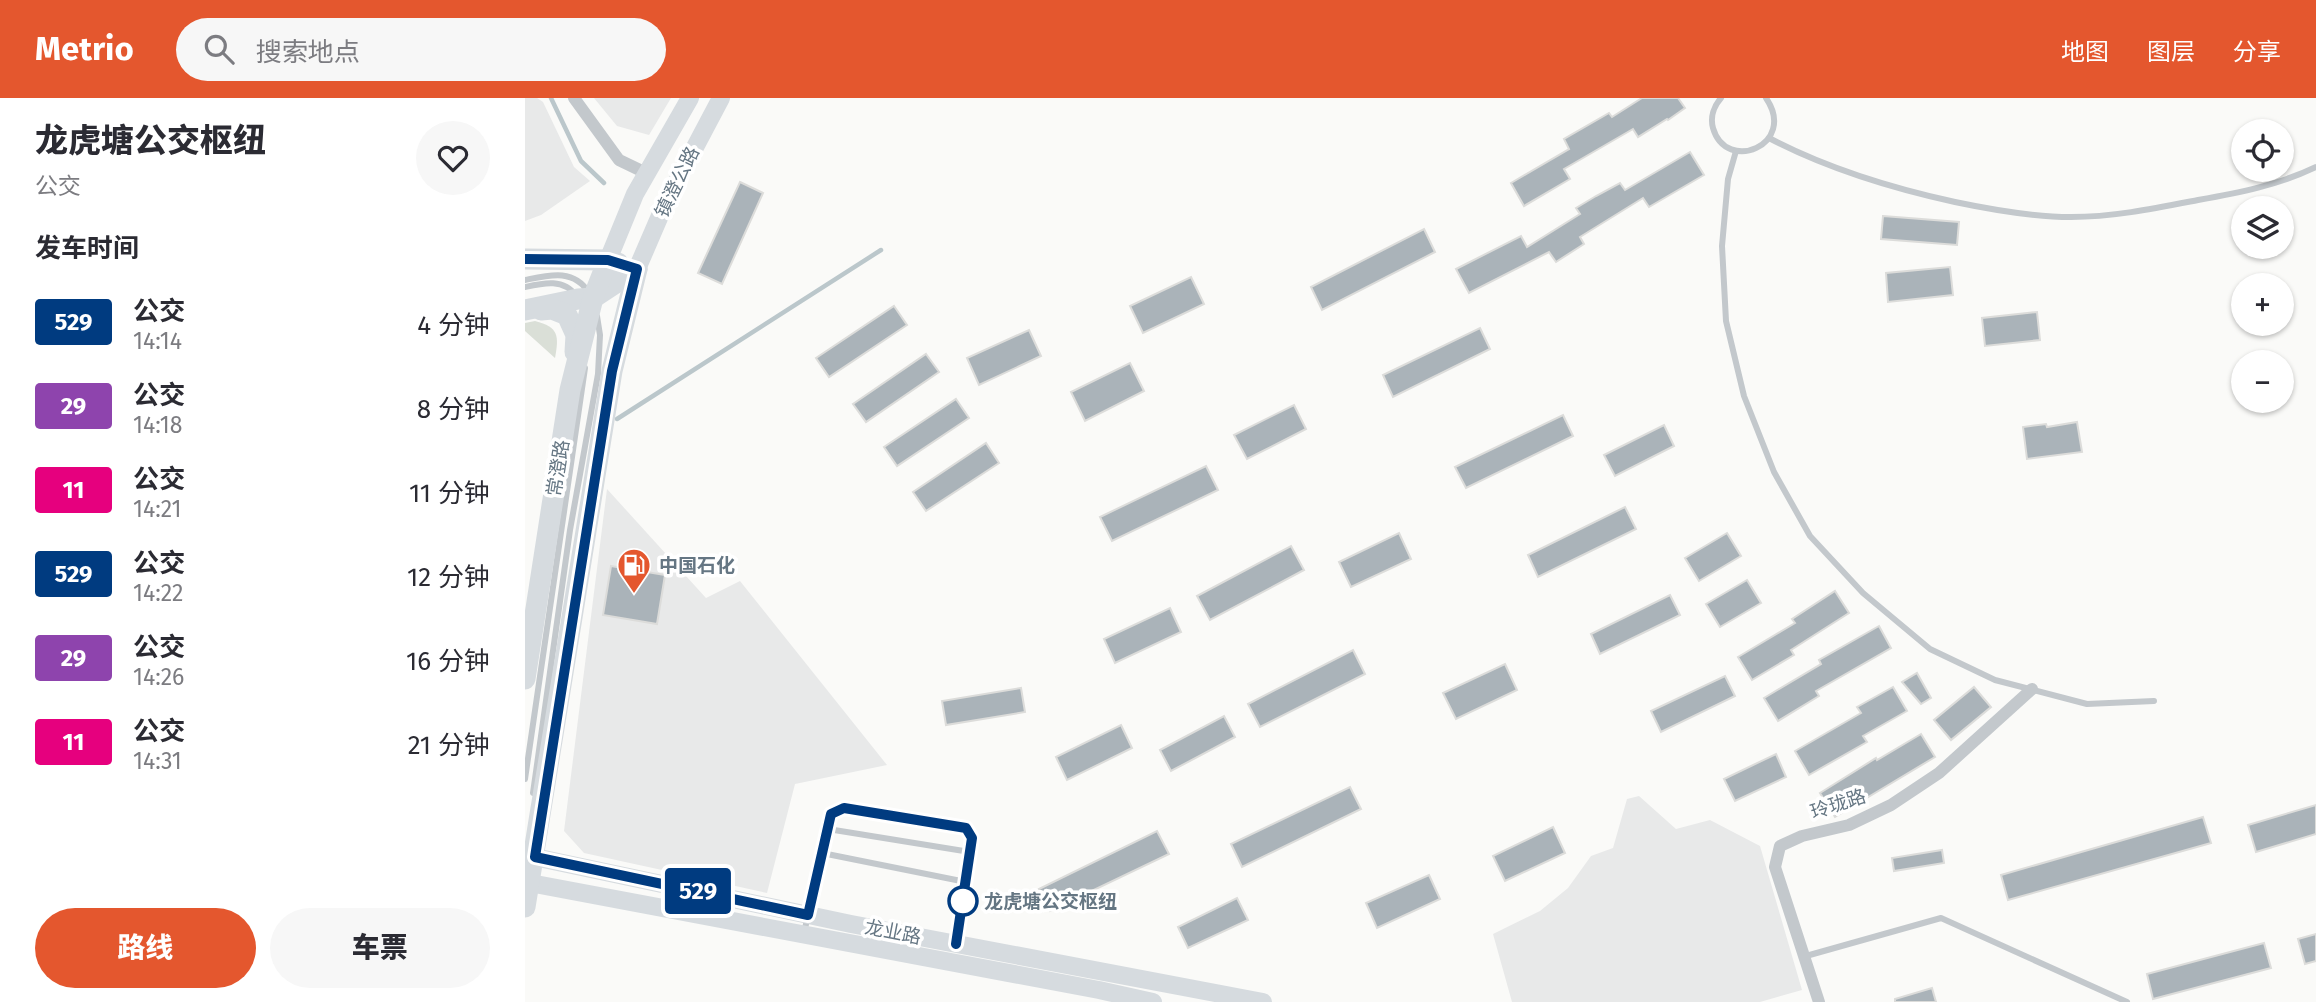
<!DOCTYPE html>
<html lang="zh">
<meta charset="utf-8">
<style>
:root{--surface:#fff;--page:#f7f7f7;--text:#2b2b33;--muted:#7c7c81;--accent:#e4572e}
body{margin:0;font-family:"Fira Sans","Noto Sans SC",sans-serif;background:var(--page);color:var(--text);height:100vh;display:flex;flex-direction:column;font-size:26px;white-space:nowrap}
*{box-sizing:border-box;margin:0}
p{font-size:23px;color:var(--muted)}
.icon{flex:none;width:38px;height:38px;fill:none;stroke:currentColor;stroke-width:2;stroke-linecap:round;stroke-linejoin:round}
.map{position:relative;flex:1;overflow:hidden}
.sheet{display:flex;flex-direction:column;background:var(--surface);width:525px}
.sheet>*{flex:none}
.badge{padding:0 14px;border-radius:5px;font-size:24px;line-height:46px}
.controls{position:absolute;left:1706px;top:21px;display:grid;gap:14px}
.controls a{display:grid;place-items:center;width:63px;height:63px;border-radius:50%;background:var(--surface);box-shadow:0 2px 5px #0004;font-size:35px}
.map>.badge{position:absolute;translate:-50% -50%;box-shadow:0 0 0 4px #fff}
h2{padding:0 35px;font-size:26px;line-height:63px}
.round{display:grid;place-items:center;flex:none;width:74px;height:74px;border-radius:37px;background:var(--page)}
.headline{display:flex;align-items:center;justify-content:space-between;height:119px;padding:0 35px}
h1{font-size:33px;font-weight:800;line-height:52px}
.action{display:flex;gap:14px;margin-top:auto;padding:14px 35px}
.action a{flex:1;height:80px;border-radius:42px;background:var(--accent);color:#fff;font-size:28px;font-weight:800;line-height:80px;text-align:center}
.action a+a{background:var(--page);color:var(--text)}
ul{padding:0;list-style:none}
li{display:flex;align-items:center;gap:21px;height:84px;padding:0 35px}
li div{flex:1}
li b{display:block;font-size:26px}
li em{font-style:normal}
li .badge{min-width:77px;font-weight:700;text-align:center}
header{display:flex;align-items:center;gap:42px;box-sizing:border-box;height:98px;padding:0 35px;background:var(--accent);color:#fff}
header strong{font-size:33px}
nav{display:flex;gap:38px;margin-inline-start:auto;font-size:24px}
.search{width:490px;height:63px;background:var(--page);display:flex;align-items:center;gap:18px;box-sizing:border-box;padding:0 24px;border-radius:38px;color:var(--muted);font-size:26px}
main{display:flex;flex:1;min-height:0}
.map>svg:first-child{display:block}
.built{fill:#e8e9e9}
.green{fill:#dadfd7}
.lines{fill:none;stroke-linecap:round;stroke-linejoin:round}
.stream{stroke:#bbc7cb;stroke-width:4.5}
.building{fill:#aab3b9;stroke:#dcdcda;stroke-width:2}
.lane{stroke:#c3c8cc;stroke-width:6}
.street{stroke:#c3c8cc;stroke-width:12}
.secondary{stroke:#d6dbdf;stroke-width:18}
.primary{stroke:#d6dbdf;stroke-width:21}
.line-casing{stroke:#fff;stroke-width:16}
.line{stroke:#003b80;stroke-width:10}
.stop-dot{fill:#fff;stroke:#003b80;stroke-width:3.5}
.labels{text-anchor:middle;dominant-baseline:central;stroke-width:7;stroke-linejoin:round;paint-order:stroke}
.street-label{font-size:19px;fill:#657683;stroke:#fff}
.poi-label{font-size:19px;font-weight:bold;fill:#657683;stroke:#fff;text-anchor:start}
.stop-label{font-size:19px;font-weight:bold;fill:#657683;stroke:#fff;text-anchor:start}
</style>
<header>
<strong>Metrio</strong>
<div class="search"><svg class="icon" aria-label="search" viewBox="0 0 24 24"><circle cx="10" cy="10" r="6"/><path d="M15 15l6 6"/></svg>搜索地点</div>
<nav><a>地图</a><a>图层</a><a>分享</a></nav>
</header>
<main>
<section class="sheet">
<div class="headline"><div><h1>龙虎塘公交枢纽</h1><p>公交</p></div><a class="round"><svg class="icon" aria-label="heart" viewBox="0 0 24 24"><path d="M12 20l-8-8c-3-5 5-10 8-4 3-6 11-1 8 4z"/></svg></a></div>
<h2>发车时间</h2>
<ul>
<li><span class="badge" style="background:#003b80;color:#fff">529</span><div><b>公交</b><p>14:14</p></div><em>4 分钟</em></li>
<li><span class="badge" style="background:#8e44ad;color:#fff">29</span><div><b>公交</b><p>14:18</p></div><em>8 分钟</em></li>
<li><span class="badge" style="background:#e6007e;color:#fff">11</span><div><b>公交</b><p>14:21</p></div><em>11 分钟</em></li>
<li><span class="badge" style="background:#003b80;color:#fff">529</span><div><b>公交</b><p>14:22</p></div><em>12 分钟</em></li>
<li><span class="badge" style="background:#8e44ad;color:#fff">29</span><div><b>公交</b><p>14:26</p></div><em>16 分钟</em></li>
<li><span class="badge" style="background:#e6007e;color:#fff">11</span><div><b>公交</b><p>14:31</p></div><em>21 分钟</em></li>
</ul>
<div class="action"><a>路线</a><a>车票</a></div>
</section>
<div class="map">
<svg width="1791" height="904" viewBox="0 0 1791 904">
<rect width="100%" height="100%" fill="#fafaf8"/>
<!-- built -->
<g class="built">
<path d="M0,0H12L18,4L49,69L65,83L16,117L0,123Z"/>
<path d="M69,0H146L124,37L92,28Z"/>
<path d="M82,391L181,500L215,483L362,667L270,686L242,795L59,755L39,733Z"/>
<path d="M1114,698L1151,731L1185,722L1235,748L1277,892L1235,904H987L968,836L1015,813L1043,790L1066,758L1088,750L1102,701Z"/>
</g>
<!-- green -->
<path class="green" d="M10,223C34,229 34,238 30,260L0,233V225Z"/>
<g class="lines">
<!-- stream -->
<g class="stream">
<path d="M26,0L56,63L79,85"/>
<path d="M92,321L356,152"/>
</g>
</g>
<!-- building -->
<g class="building">
<path d="M1117,0H1153L1160,10L1143,22L1142,21L1113,39L1108,31L1039,71L1045,81L999,108L986,85L1044,51L1039,41L1084,15L1087,19Z"/>
<path d="M1165,54L1179,77L1124,109L1118,100L1055,139L1059,146L1031,164L1024,154L944,195L931,171L996,138L1002,149L1055,116L1051,110L1071,98L1095,85L1100,92Z"/>
<path d="M215,84L238,95L197,186L173,175Z"/>
<path d="M1358,118L1434,124L1432,147L1356,141Z"/>
<path d="M899,131L910,154L797,212L786,189Z"/>
<path d="M1425,169L1428,197L1363,204L1361,175Z"/>
<path d="M666,179L679,206L618,235L605,208Z"/>
<path d="M369,208L382,227L304,279L291,260Z"/>
<path d="M1512,214L1515,242L1460,248L1457,220Z"/>
<path d="M955,230L965,251L868,299L858,277Z"/>
<path d="M504,232L516,258L454,287L442,260Z"/>
<path d="M401,256L414,274L341,324L328,306Z"/>
<path d="M605,265L619,293L560,323L546,294Z"/>
<path d="M431,301L444,320L372,368L359,349Z"/>
<path d="M769,307L781,331L722,361L709,337Z"/>
<path d="M1038,317L1048,338L941,390L930,369Z"/>
<path d="M1552,324L1557,354L1502,361L1498,329L1521,326L1522,329Z"/>
<path d="M1139,327L1149,348L1090,378L1079,357Z"/>
<path d="M461,345L474,365L401,413L388,394Z"/>
<path d="M681,368L693,392L587,443L575,419Z"/>
<path d="M1100,409L1111,431L1013,479L1003,457Z"/>
<path d="M874,435L886,461L826,489L814,464Z"/>
<path d="M1202,435L1216,458L1174,483L1160,460Z"/>
<path d="M766,448L779,472L685,522L672,498Z"/>
<path d="M86,468L140,477L132,526L78,517Z"/>
<path d="M1222,482L1236,505L1195,529L1181,506Z"/>
<path d="M1310,493L1324,515L1266,552L1269,557L1227,582L1213,559L1270,525L1267,521Z"/>
<path d="M1145,497L1155,517L1075,556L1066,536Z"/>
<path d="M645,510L656,534L590,565L579,541Z"/>
<path d="M1354,528L1366,550L1291,593L1294,598L1253,623L1239,600L1296,566L1294,562Z"/>
<path d="M828,552L840,576L735,629L723,606Z"/>
<path d="M980,566L992,592L931,621L918,595Z"/>
<path d="M1392,575L1406,600L1396,606L1377,584Z"/>
<path d="M1200,578L1210,598L1136,634L1126,613Z"/>
<path d="M1368,589L1382,613L1338,638L1342,644L1284,677L1270,653L1336,615L1332,609Z"/>
<path d="M1449,589L1466,609L1426,642L1409,622Z"/>
<path d="M496,590L500,614L421,627L417,603Z"/>
<path d="M699,618L710,639L646,673L635,652Z"/>
<path d="M596,627L607,650L542,682L531,659Z"/>
<path d="M1396,636L1410,659L1310,719L1295,695L1351,660L1352,662Z"/>
<path d="M1251,656L1261,679L1210,703L1199,681Z"/>
<path d="M825,689L836,711L717,769L706,746Z"/>
<path d="M1791,707V736L1731,754L1723,727Z"/>
<path d="M1678,719L1686,745L1483,802L1476,777Z"/>
<path d="M1028,729L1040,755L980,783L968,758Z"/>
<path d="M632,733L644,756L525,813L514,791Z"/>
<path d="M1417,752L1419,765L1369,773L1367,760Z"/>
<path d="M904,777L915,801L852,830L841,805Z"/>
<path d="M712,800L723,822L663,850L653,829Z"/>
<path d="M1791,836V863L1780,866L1773,841Z"/>
<path d="M1739,845L1746,870L1628,901L1622,876Z"/>
<path d="M1407,890L1411,904H1370V901Z"/>
</g>
<g class="lines">
<!-- lane -->
<g class="lane">
<path d="M1196,0C1189,8 1185,19 1188,30C1201,76 1273,47 1241,0"/>
<path d="M1244,40C1303,71 1366,90 1430,104C1468,112 1507,119 1546,119C1589,119 1632,110 1673,102C1713,95 1754,87 1791,69"/>
<path d="M1211,53L1203,81L1197,148L1201,223L1219,298L1249,374L1285,438L1338,495L1405,551L1470,582L1562,606L1629,603"/>
<path d="M0,182C24,177 49,170 64,195"/>
<path d="M0,189C18,185 39,180 51,198"/>
<path d="M0,681L60,270"/>
<path d="M8,695L45,432L73,276L75,237L72,218"/>
<path d="M303,731L445,754"/>
<path d="M297,755L441,784"/>
<path d="M279,835L306,716L319,710L441,730L447,740L431,845"/>
<path d="M1281,858L1416,820L1602,904"/>
</g>
<!-- street -->
<g class="street">
<path d="M49,0L94,62L121,75"/>
<path d="M1294,904L1250,769L1255,748L1277,738L1324,727L1366,707L1414,675L1507,591"/>
</g>
<!-- secondary -->
<g class="secondary">
<path d="M83,162L110,96L165,0"/>
<path d="M112,171L140,106L196,0"/>
<path d="M0,757L326,826L738,904"/>
<path d="M0,784L574,892L628,904"/>
</g>
<!-- primary -->
<g class="primary">
<path d="M0,161L83,162L93,165"/>
<path d="M0,212L53,201L68,200L112,171"/>
<path d="M16,212L27,211L42,217L51,237L50,254"/>
<path d="M0,581L45,292L68,200L83,162"/>
<path d="M0,809L87,273L112,171"/>
</g>
</g>
<g class="lines">
<defs>
<path id="line" d="M0,161L83,162L112,171L87,273L10,759L283,817L306,716L319,710L441,730L447,740L431,846"/>
</defs>
<!-- line casing -->
<use href="#line" class="line-casing"/>
<!-- line -->
<use href="#line" class="line"/>
</g>
<!-- icons -->
<defs>
<symbol id="fuel-pin" viewBox="-11 -11 22 30"><path d="M0 17L-7.5 6A9.5 9.5 0 1 1 7.5 6Z" fill="#e4572e" stroke="#fff"/><path d="M-5.5-6h7V0h2V4h1.3V-2.5L3-4.5l.8-.8L6-3V5H2.5V1h-1V6h-7ZM-4.2-4.7v3.2H.2V-4.7Z" fill="#fff"/></symbol>
</defs>
<g fill-rule="evenodd">
<use href="#fuel-pin" x="90" y="448" width="38" height="52"/>
</g>
<!-- markers -->
<circle class="stop-dot" cx="438" cy="803" r="14"/>
<g class="labels">
<!-- street labels -->
<g class="street-label">
<text transform="translate(152 84) rotate(-64)">镇澄公路</text>
<text transform="translate(33 370) rotate(-81)">常澄路</text>
<text transform="translate(1313 706) rotate(-18)">玲珑路</text>
<text transform="translate(368 834) rotate(11)">龙业路</text>
</g>
<!-- poi labels -->
<g class="poi-label">
<text x="134" y="467">中国石化</text>
</g>
<!-- stop labels -->
<g class="stop-label">
<text x="459" y="803">龙虎塘公交枢纽</text>
</g>
</g>
</svg>
<div class="controls">
<a><svg class="icon" aria-label="locate" viewBox="0 0 24 24"><circle cx="12" cy="12" r="6"/><path d="M12 2v4M12 18v4M2 12h4M18 12h4"/></svg></a>
<a><svg class="icon" aria-label="layers" viewBox="0 0 24 24"><path d="M12 4l9 5-9 5-9-5zM3 14l9 5 9-5"/></svg></a>
<a>+</a>
<a>−</a>
</div>
<b class="badge" style="left:173px;top:793px;background:#003b80;color:#fff">529</b>
</div>
</main>
